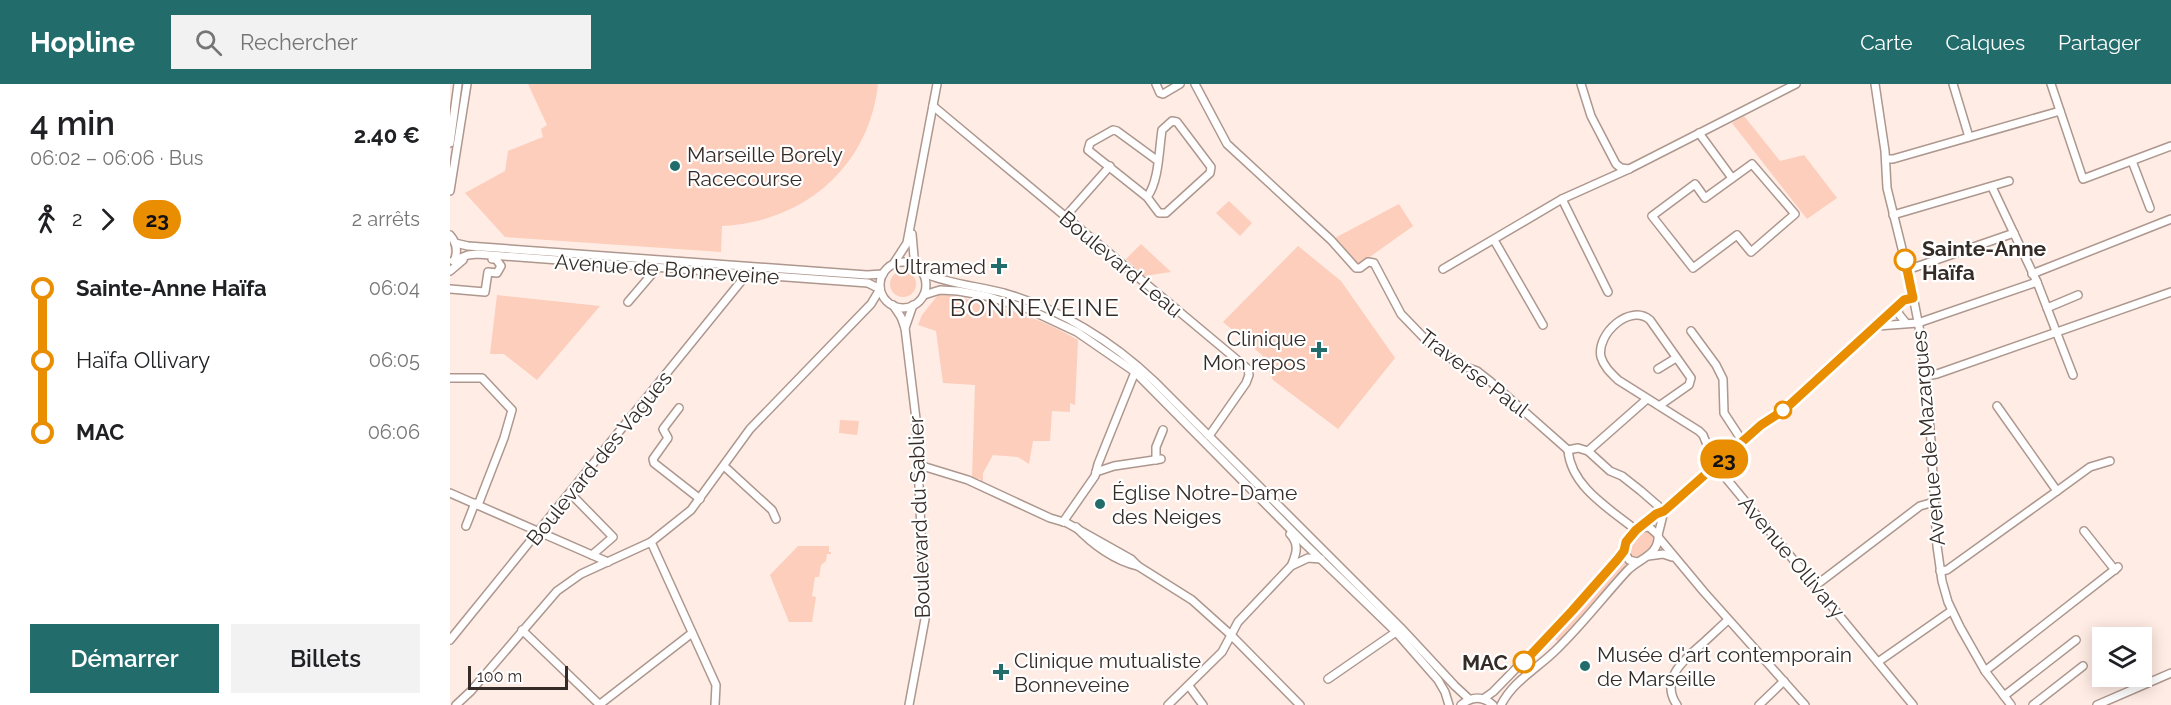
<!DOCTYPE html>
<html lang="fr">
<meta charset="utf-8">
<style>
:root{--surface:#fff;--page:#f2f2f2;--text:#202124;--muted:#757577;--accent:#226d6b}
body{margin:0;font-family:Raleway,sans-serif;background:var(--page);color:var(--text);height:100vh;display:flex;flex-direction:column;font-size:22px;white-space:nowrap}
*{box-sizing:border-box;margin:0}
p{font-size:20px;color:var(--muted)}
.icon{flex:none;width:33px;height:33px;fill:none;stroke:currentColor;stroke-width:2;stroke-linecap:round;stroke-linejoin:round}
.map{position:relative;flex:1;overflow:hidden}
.sheet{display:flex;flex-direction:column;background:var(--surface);width:450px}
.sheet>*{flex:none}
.badge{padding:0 12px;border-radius:20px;font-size:21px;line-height:39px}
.buttons{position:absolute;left:1642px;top:543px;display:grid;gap:12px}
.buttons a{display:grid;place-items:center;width:60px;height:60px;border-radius:0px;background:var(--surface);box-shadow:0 3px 15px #0003;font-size:30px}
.scale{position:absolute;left:18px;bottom:15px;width:100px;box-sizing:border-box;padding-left:6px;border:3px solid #352c28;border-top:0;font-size:16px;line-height:21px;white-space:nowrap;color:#352c28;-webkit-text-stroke:4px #fff;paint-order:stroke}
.map>.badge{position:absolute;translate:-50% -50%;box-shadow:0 0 0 3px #fff}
.legs{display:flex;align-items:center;gap:9px;height:66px;padding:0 30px;font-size:20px}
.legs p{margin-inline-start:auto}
.summary{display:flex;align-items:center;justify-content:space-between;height:102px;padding:0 30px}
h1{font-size:33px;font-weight:600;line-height:45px}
.cta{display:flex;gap:12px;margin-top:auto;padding:12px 30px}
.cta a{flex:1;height:69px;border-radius:0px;background:var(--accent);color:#fff;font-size:24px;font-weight:600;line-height:69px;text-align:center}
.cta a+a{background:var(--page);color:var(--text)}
ul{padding:0 30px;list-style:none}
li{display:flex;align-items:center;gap:21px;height:72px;font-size:22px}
li i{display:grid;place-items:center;width:9px;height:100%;margin:0 8px;background:currentColor}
li i::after{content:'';width:15px;height:15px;margin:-8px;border:4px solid;border-radius:50%;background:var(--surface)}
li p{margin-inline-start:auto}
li:first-child i{background:linear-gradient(#0000 50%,currentColor 0)}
li:last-child i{background:linear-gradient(currentColor 50%,#0000 0)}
header{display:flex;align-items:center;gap:36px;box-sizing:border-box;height:84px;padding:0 30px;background:var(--accent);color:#fff}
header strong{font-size:28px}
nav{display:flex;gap:33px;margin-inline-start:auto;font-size:21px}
.search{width:420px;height:54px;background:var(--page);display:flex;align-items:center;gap:15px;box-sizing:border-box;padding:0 21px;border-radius:0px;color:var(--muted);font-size:22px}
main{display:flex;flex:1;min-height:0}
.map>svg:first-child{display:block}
.green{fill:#fccebb}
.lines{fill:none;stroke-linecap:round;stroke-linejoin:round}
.minor-casing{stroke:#ad978e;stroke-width:10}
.minor{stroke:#fff;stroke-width:7}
.line-1-casing{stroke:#fff;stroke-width:14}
.line-1{stroke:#e98e00;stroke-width:9}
.poi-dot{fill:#226d6b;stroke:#fff;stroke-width:2}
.stop-1-dot{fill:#fff;stroke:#e98e00;stroke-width:3}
.labels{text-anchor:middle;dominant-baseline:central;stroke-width:4.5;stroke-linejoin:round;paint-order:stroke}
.poi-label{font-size:21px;fill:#352c28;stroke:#fff;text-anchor:start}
.stop-label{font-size:21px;font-weight:bold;fill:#352c28;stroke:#fff;text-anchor:start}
.street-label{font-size:21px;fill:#352c28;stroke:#fff}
.quarter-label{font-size:24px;letter-spacing:1.5px;fill:#352c28;stroke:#fff}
</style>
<header>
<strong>Hopline</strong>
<div class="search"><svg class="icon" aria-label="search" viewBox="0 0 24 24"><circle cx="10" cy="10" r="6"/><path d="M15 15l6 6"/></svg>Rechercher</div>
<nav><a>Carte</a><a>Calques</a><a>Partager</a></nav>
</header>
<main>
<section class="sheet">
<div class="summary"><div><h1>4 min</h1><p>06:02 – 06:06 · Bus</p></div><b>2.40 €</b></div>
<div class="legs"><svg class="icon" aria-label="walk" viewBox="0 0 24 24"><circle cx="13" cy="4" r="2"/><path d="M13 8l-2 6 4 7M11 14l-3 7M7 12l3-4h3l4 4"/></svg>2<svg class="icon" aria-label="forward" viewBox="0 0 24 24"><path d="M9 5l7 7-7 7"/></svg><b class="badge" style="background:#e98e00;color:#111">23</b><p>2 arrêts</p></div>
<ul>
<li><i style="color:#e98e00"></i><b>Sainte-Anne Haïfa</b><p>06:04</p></li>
<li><i style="color:#e98e00"></i><span>Haïfa Ollivary</span><p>06:05</p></li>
<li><i style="color:#e98e00"></i><b>MAC</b><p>06:06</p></li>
</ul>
<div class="cta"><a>Démarrer</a><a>Billets</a></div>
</section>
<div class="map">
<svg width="1721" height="621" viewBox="0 0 1721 621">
<rect width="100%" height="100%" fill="#ffece4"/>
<!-- green -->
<g class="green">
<path d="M78,0H428C419,83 354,138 272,142L271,168L55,153L15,109L55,87L58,67L93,53L91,45L97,41Z"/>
<path d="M1294,32L1330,77L1354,71L1387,114L1357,135L1282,39Z"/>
<path d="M779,117L802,139L790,152L766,129Z"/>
<path d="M949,120L963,142L907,182L883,155Z"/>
<path d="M691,160L721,188L694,192L676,175Z"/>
<path d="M848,162L891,197L945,274L888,345L823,296L812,271L773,238Z"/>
<circle cx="453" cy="200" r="13"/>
<path d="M47,211L150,222L87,296L54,270H40Z"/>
<path d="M488,211C497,210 507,213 516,215C556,222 593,236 628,256L625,321L620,319V328L602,327L600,357H583L579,380L568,373L543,371L533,389V400L530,395L522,394L525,301L493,299L486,247L468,241L472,231Z"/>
<path d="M390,336L409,337L407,351L389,349Z"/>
<path d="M1196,446L1204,451L1203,461L1191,474H1182L1178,469L1177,462L1191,447Z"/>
<path d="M348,462H379V468H381V470H377L376,477L371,481L369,493H365L362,512L366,513L362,538H339L320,491Z"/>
<path d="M1171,475H1174L1179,480L1178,482L1109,559L1102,552Z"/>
</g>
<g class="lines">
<defs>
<g id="minor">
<path d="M706,0L710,9L713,10L730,0"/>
<path d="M745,0L777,60L881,156L906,184H910L918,178L924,179L951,230L980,260L1010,281L1027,287L1041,298L1118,366"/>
<path d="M1131,0L1141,32L1166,80L1171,84L1179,85"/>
<path d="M1425,0L1435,67L1437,104L1460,197L1473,263L1481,357L1487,462L1492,497L1498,518L1510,543L1535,587L1561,621"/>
<path d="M1503,0L1519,53"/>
<path d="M1601,0L1633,95L1721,62"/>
<path d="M483,22L798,285L799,291L796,299L759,352"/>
<path d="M1249,49L1282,94"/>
<path d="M0,59L8,0"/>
<path d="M1436,75H1443L1610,27"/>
<path d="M1682,77L1700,124"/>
<path d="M1302,80L1345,130L1301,168L1287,151L1243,184L1202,132L1245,100L1255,114Z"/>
<path d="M1542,103L1587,198L1623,291"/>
<path d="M0,107L17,0"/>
<path d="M697,113L709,129H716L760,89L761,83L727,38L722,37L712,46C709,65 709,98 697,113L638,66L640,59L663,46L667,47L708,77"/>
<path d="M1112,115L1158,208"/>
<path d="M1443,131L1559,97"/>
<path d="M615,133L660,82"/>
<path d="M462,150L464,173L468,183"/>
<path d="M0,151C7,159 8,168 4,177"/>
<path d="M1044,156L1093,241"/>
<path d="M5,159L18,162L417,191L433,190"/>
<path d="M3,177L18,171L27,170L418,199L430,205"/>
<circle cx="453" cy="201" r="23"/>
<path d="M444,179L457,159L487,0"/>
<path d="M993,185L1112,115L1179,85L1346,0"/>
<path d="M1457,186L1564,149"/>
<path d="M0,187L13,176"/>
<path d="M473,189C499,200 527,202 554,209C610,225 662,257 704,297L951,544L1005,602L1019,615"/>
<path d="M1582,190L1721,135"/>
<path d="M0,205L35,208L38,188L47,189L51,182L46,175H42"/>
<path d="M474,211L490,206L508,207L536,212L578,225L627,248L685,288L856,461L946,548L988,596L995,608L999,621"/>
<path d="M178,218L207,184"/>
<path d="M443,221L451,233L455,244L466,335L475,535L459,621"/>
<path d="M1449,221L1448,229L1456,239"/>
<path d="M1597,224L1628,211"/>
<path d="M1427,242L1468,239L1587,198"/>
<path d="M455,244L463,221"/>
<path d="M1241,247L1266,281L1273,295L1274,329L1293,358"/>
<path d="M1208,285L1226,274"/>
<path d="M1476,292L1487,290L1721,208"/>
<path d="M0,294H32L62,326L54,354L28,421"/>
<path d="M1209,322L1239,301L1241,294L1200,236C1180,219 1146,250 1151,273C1154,283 1161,289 1168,296L1249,347L1253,351L1266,382L1463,621"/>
<path d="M229,324L213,345L218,354L203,375L204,379L250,415"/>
<path d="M1118,366L1128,364L1138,367L1160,387L1172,392L1191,407L1214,427"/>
<path d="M1118,366C1121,403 1160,425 1186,446"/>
<path d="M1138,367L1197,315"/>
<path d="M706,376V363L713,346"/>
<path d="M469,381L518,396L600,434L617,439L681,475L688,482"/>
<path d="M274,382L322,426L326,435"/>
<path d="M646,388L664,382L711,375"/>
<path d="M1607,407L1640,383L1660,377"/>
<path d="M0,409L158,478"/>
<path d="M120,409L163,453L142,471"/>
<path d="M613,438L645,392L648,380L685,288"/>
<path d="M16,442L25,419"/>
<path d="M626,443C642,460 665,477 688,482L742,516L781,551L850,621"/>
<path d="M1634,447L1665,486"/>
<path d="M840,450C849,460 847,468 842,480"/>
<path d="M1208,451L1214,427"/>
<path d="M1209,454L1254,508L1355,621"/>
<path d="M201,458L266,601L265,621"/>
<path d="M1198,472L1213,470L1222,473"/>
<path d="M1187,478L1179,476L1174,467C1175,449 1199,433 1214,427L1311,341L1334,326L1454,216L1463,214"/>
<path d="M1490,487L1497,486L1607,407L1547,322"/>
<path d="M1365,502L1470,422L1484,418"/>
<path d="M72,546L150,621"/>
<path d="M0,556L297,190"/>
<path d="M1428,578L1501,527"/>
<path d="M1535,587L1668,483"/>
<path d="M878,595L946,548"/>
<path d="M739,602L753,621"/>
<path d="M1554,612L1626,556"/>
<path d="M1033,615L1043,608L1122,527L1174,467"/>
<path d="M6,621L21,607L107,507L131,490L201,458L241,426L300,345L421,220L430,205"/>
<path d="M149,621L242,549"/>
<path d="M718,621L772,568L788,538L841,482L858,474L871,475"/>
<path d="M1011,621C1022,612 1033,612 1043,621"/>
<path d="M1051,621C1063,597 1088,584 1106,566C1132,541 1153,513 1177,487C1188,475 1210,471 1208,451L1199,443L1189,444"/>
<path d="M1227,621C1209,595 1235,575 1253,559C1262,551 1270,543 1278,536"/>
<path d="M1309,621L1334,597"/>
<path d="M1583,621L1633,582"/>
<path d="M1647,621L1721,589"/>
</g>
</defs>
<!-- minor casing -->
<use href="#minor" class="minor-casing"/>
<!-- minor -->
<use href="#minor" class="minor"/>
</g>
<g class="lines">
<defs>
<path id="line-1" d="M1074,578L1122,527L1167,476L1174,467L1176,458L1186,446L1206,430L1214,427L1311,341L1334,326L1454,216L1463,214L1455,176"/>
</defs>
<!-- line-1 casing -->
<use href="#line-1" class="line-1-casing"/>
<!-- line-1 -->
<use href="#line-1" class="line-1"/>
</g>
<!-- markers -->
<g class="poi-dot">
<circle cx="225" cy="82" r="6"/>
<path d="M546 173h6v6h6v6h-6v6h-6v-6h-6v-6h6z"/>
<path d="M866 257h6v6h6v6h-6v6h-6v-6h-6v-6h6z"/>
<circle cx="650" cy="420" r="6"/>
<circle cx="1135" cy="582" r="6"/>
<path d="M548 579h6v6h6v6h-6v6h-6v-6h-6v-6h6z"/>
</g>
<g class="stop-1-dot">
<circle cx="1455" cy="176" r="10"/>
<circle cx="1333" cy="326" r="8"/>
<circle cx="1074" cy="578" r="10"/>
</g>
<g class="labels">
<!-- poi labels -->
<g class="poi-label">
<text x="237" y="70">Marseille Borely<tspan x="237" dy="24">Racecourse</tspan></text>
<text x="536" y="182" text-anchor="end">Ultramed</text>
<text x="856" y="254" text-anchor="end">Clinique<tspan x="856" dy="24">Mon repos</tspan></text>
<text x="662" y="408">Église Notre-Dame<tspan x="662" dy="24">des Neiges</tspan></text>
<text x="1147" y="570">Musée d'art contemporain<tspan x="1147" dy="24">de Marseille</tspan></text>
<text x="564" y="576">Clinique mutualiste<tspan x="564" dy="24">Bonneveine</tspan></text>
</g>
<!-- stop labels -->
<g class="stop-label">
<text x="1472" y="164">Sainte-Anne<tspan x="1472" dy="24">Haïfa</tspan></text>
<text x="1058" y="578" text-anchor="end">MAC</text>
</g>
<!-- street labels -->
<g class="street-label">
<text transform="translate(671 180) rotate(40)">Boulevard Leau</text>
<text transform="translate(217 185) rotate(4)">Avenue de Bonneveine</text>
<text transform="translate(1024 289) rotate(37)">Traverse Paul</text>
<text transform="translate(1478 354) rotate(-95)">Avenue de Mazargues</text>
<text transform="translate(149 374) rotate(-51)">Boulevard des Vagues</text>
<text transform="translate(469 433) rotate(-92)">Boulevard du Sablier</text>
<text transform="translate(1342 473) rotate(50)">Avenue Ollivary</text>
</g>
<!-- quarter labels -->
<g class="quarter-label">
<text x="585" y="223">BONNEVEINE</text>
</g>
</g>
</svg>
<div class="buttons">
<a><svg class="icon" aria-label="layers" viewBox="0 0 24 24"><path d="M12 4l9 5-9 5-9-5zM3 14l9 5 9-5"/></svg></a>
</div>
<div class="scale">100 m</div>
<b class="badge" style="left:1274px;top:375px;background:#e98e00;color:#111">23</b>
</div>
</main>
